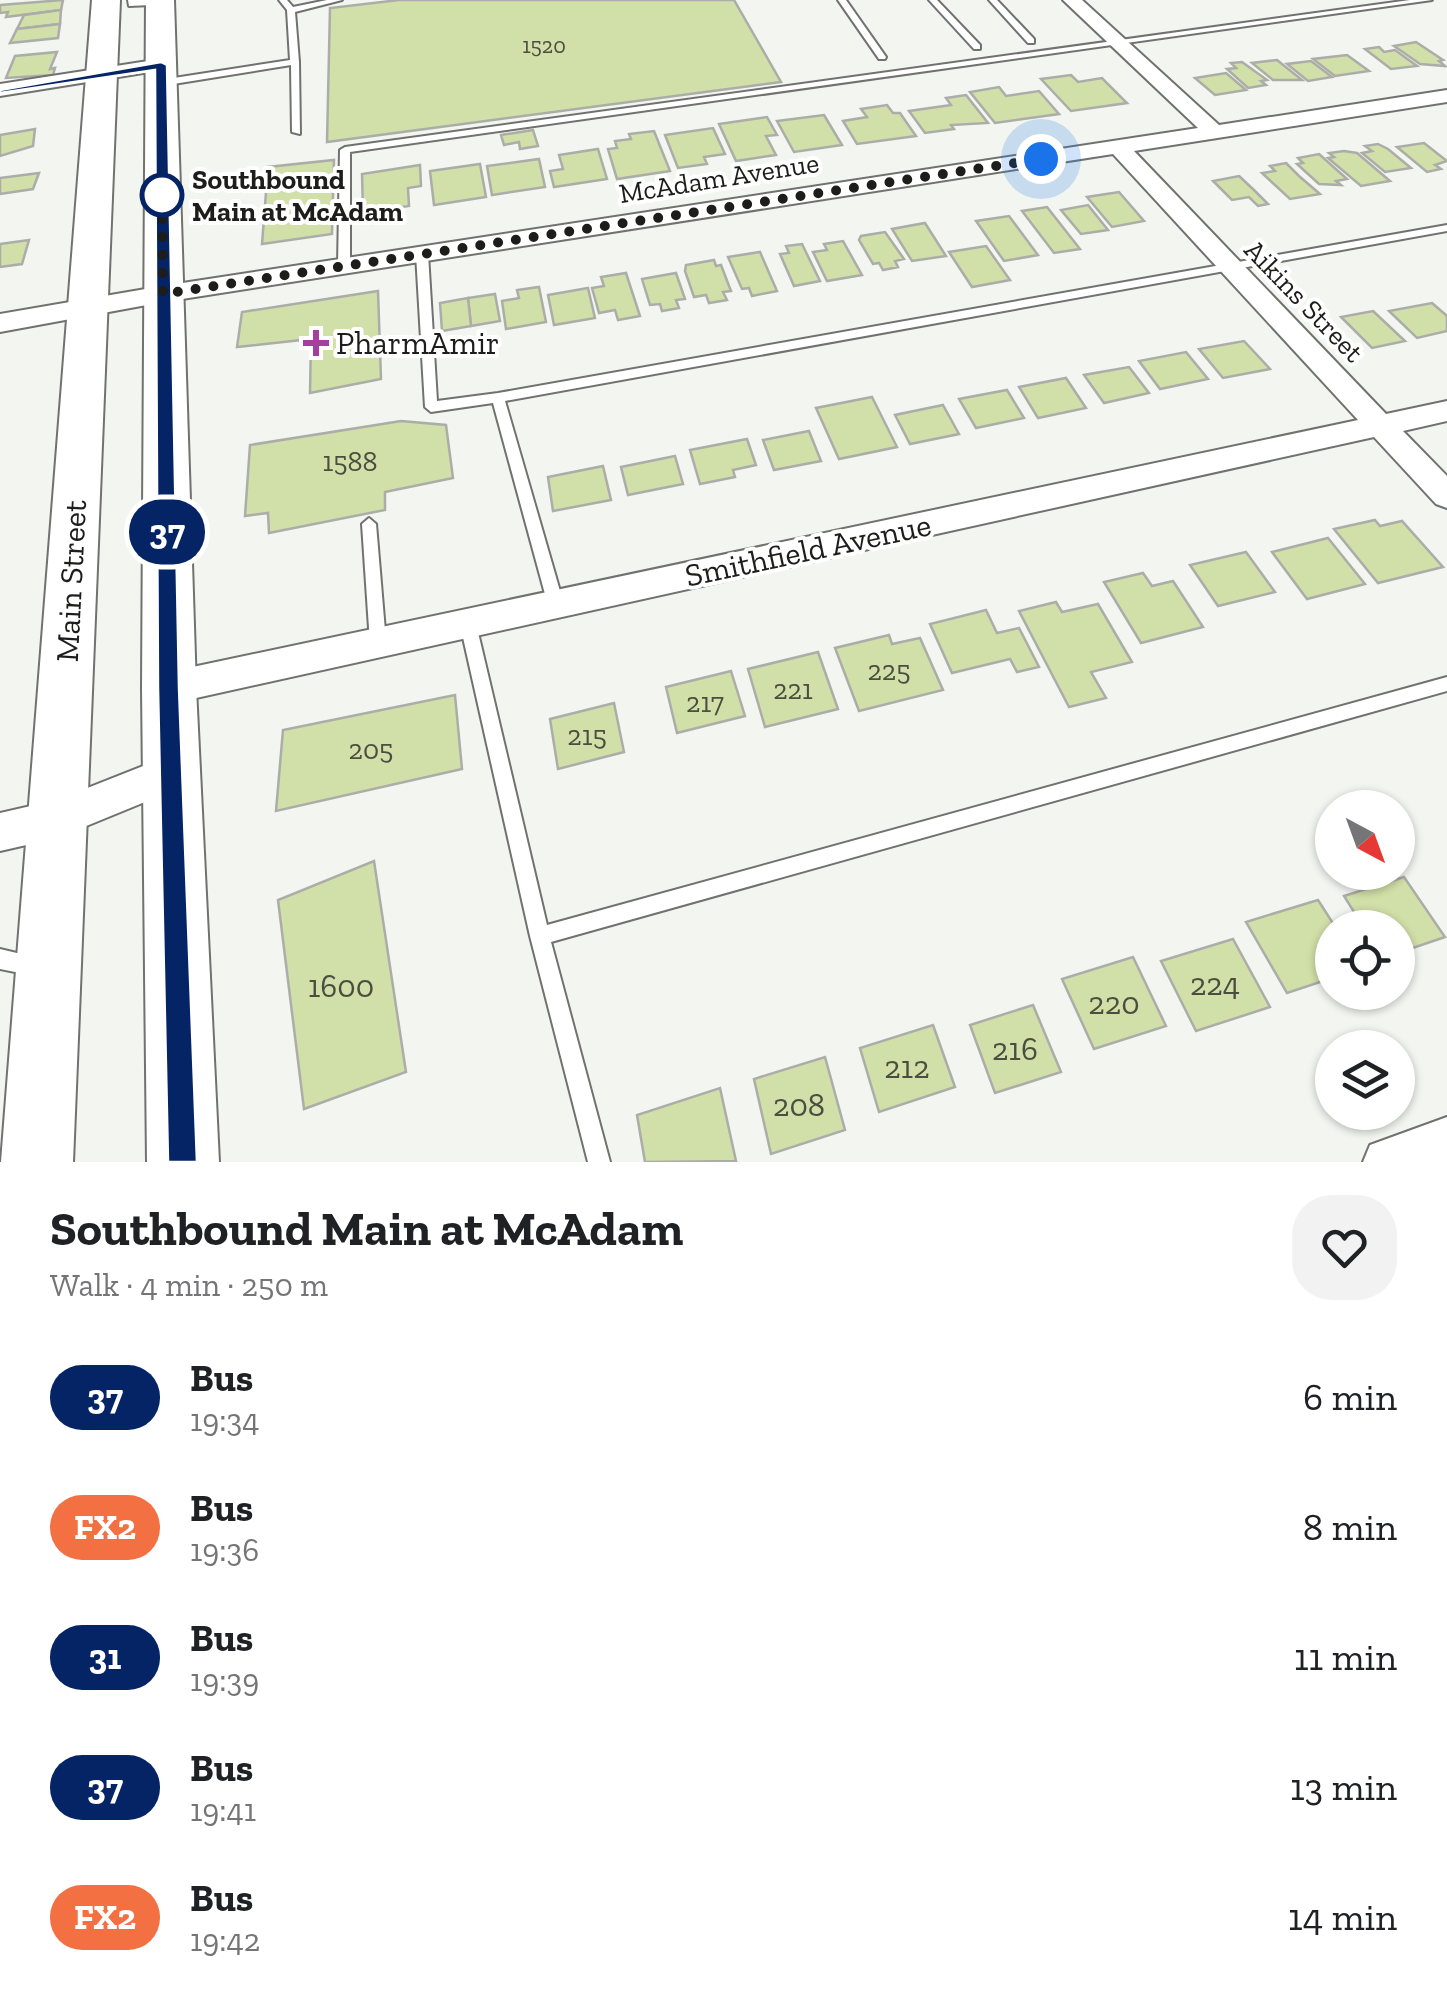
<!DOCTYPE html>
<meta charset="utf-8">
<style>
:root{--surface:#fff;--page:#f2f2f2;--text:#202124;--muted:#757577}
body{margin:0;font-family:"Zilla Slab",serif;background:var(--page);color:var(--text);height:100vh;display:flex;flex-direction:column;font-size:38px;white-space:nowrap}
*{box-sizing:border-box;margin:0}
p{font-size:32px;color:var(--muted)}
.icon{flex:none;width:55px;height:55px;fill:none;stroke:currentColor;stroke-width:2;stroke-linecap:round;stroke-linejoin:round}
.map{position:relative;height:1162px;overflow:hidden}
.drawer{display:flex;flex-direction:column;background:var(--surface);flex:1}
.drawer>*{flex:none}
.badge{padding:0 20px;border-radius:32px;font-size:35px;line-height:65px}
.needle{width:65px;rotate:139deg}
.tools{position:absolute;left:1315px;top:790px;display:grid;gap:20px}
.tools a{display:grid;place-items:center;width:100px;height:100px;border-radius:50%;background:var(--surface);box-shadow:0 2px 8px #0004;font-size:50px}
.you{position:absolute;width:50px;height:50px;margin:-25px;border:8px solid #fff;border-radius:50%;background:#1a73e8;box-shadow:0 0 0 15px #1a73e833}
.map>.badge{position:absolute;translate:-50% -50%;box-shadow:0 0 0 5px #fff}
.round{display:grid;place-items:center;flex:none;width:105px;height:105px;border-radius:40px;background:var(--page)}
.summary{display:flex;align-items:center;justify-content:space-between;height:170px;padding:0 50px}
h1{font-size:48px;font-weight:700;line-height:75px}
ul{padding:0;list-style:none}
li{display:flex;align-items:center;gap:30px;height:130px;padding:0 50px}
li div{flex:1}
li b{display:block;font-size:38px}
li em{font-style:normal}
li .badge{min-width:110px;font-weight:700;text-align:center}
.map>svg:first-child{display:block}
.building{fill:#d1dfa8;stroke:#acada9;stroke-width:2.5}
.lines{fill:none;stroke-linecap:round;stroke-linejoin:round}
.service-casing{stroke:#71726f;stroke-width:4}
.minor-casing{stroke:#71726f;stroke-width:4}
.primary-casing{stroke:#71726f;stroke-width:4}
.service{fill:#fff;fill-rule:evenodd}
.minor{fill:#fff;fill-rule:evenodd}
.primary{fill:#fff;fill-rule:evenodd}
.line{fill:#052465;stroke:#fff;stroke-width:2.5}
.walk{stroke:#1d1d1c;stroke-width:10;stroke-dasharray:0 18}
.stop-dot{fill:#fff;stroke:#052465;stroke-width:5}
.poi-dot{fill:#a63da0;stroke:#fff;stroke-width:4}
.labels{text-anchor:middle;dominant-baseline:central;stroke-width:8;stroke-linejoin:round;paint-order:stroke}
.far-number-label{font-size:22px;fill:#4a4e3f}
.far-street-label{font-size:28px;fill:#1d1d1c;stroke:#fff}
.far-stop-label{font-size:28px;font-weight:bold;fill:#1d1d1c;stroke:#fff;text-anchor:start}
.number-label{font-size:28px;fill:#4a4e3f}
.poi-label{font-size:32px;fill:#1d1d1c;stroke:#fff;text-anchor:start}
.street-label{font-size:32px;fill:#1d1d1c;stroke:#fff}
.near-number-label{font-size:32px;fill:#4a4e3f}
</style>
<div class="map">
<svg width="1447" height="1162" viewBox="0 0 1447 1162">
<rect width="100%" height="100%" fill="#f3f5f0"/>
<!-- building -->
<g class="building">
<path d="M63,0L61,10L6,17L8,12L0,13V5Z"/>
<path d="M399,0H734L781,82L327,142L330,8Z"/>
<path d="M61,10L60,24L17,29L24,15Z"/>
<path d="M60,24L58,38L10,43L17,29Z"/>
<path d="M1416,42L1443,60L1439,61L1445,66L1420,64L1394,46Z"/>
<path d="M1379,47L1384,52L1395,50L1417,66L1391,69L1365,49Z"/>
<path d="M57,52L50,69L55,68L53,75L6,78L15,56Z"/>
<path d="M1347,55L1369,71L1335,76L1313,59Z"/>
<path d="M1277,60L1302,80H1273L1252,63Z"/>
<path d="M1311,61L1332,77L1308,81L1287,64Z"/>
<path d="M1242,62L1267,80L1261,81L1266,85L1248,88L1227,69L1236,68L1231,63Z"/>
<path d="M1226,73L1246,90L1215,95L1195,78Z"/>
<path d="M1071,75L1078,82L1102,78L1127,103L1071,111L1041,79Z"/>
<path d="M999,87L1006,96L1039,91L1059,114L995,123L970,92Z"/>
<path d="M966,95L988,123L951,125L954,129L925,133L909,111L951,105L946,98Z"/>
<path d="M887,105L893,113H900L916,136L857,144L843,121L867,117L861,109Z"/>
<path d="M824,115L842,145L794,152L777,121Z"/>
<path d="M767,117L777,135L766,136L776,155L736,161L719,124Z"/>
<path d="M713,128L725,154L704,157L707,164L678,168L665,135Z"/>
<path d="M35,129L33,146L0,156V135Z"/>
<path d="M533,130L538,146L520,149L519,142L504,145L501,135Z"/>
<path d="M654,131L670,171L617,179L608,149L617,148L615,141L631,139L629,134Z"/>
<path d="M1424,143L1447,161L1435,165L1441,169L1427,172L1397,147Z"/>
<path d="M1378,144L1388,149L1411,168L1385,172L1362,153L1372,151L1365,146Z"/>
<path d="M598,149L607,179L554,187L550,171L563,169L559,155Z"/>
<path d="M1344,151L1357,153L1390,181L1361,186L1328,158L1334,157L1329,153Z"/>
<path d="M1319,154L1347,179L1336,181L1341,185L1319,184L1297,164L1303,163L1298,158Z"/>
<path d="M539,159L545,187L492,195L487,166Z"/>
<path d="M334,160L332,234L262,244L268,167Z"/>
<path d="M1286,163L1299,176L1320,194L1290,199L1262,173L1275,171L1270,166Z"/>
<path d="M480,164L486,197L434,205L430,171Z"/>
<path d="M420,165L421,186L408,188L409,206L363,213L362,174Z"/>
<path d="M39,173L33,189L0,194V178Z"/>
<path d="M1239,176L1254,190L1268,204L1258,206L1249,197L1232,200L1213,181Z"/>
<path d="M1119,192L1144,221L1112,227L1087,197Z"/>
<path d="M1088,205L1108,230L1081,234L1061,210Z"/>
<path d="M1047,207L1080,249L1054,253L1022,211Z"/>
<path d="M1009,216L1038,255L1004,261L976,221Z"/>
<path d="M925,223L946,256L912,261L892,229Z"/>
<path d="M885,232L904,259L895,261L898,267L883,270L879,263L873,264L859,240L861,236Z"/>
<path d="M29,240L22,264L0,267V244Z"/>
<path d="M843,241L862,275L827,281L813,252L827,250L824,244Z"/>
<path d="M802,244L820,281L794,286L780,254L789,253L786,246Z"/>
<path d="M986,246L1010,280L972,287L949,252Z"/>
<path d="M760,252L777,291L752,296L749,288L742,289L728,257Z"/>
<path d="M714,260L716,266L721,265L731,291L723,292L727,300L709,303L706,295L694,297L685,271L686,265Z"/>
<path d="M626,273L640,316L618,320L615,310L599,313L592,288L604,286L601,277Z"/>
<path d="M676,273L685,299L676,300L679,308L662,311L660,304L650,305L642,279Z"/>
<path d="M539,287L546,322L506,329L502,301L519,298L517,290Z"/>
<path d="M588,288L595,318L554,325L548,295Z"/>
<path d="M378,291L381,379L310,393L311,339L237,347L242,312Z"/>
<path d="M495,294L500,321L471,326L468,298Z"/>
<path d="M468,298L471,326L442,331L440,303Z"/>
<path d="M1432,303L1447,316V331L1417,338L1389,311Z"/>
<path d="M1373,311L1405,341L1372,348L1341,317Z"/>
<path d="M1244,341L1270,369L1223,378L1199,349Z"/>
<path d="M1186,352L1208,379L1160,389L1139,361Z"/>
<path d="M1129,367L1149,393L1104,403L1084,375Z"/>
<path d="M1066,378L1086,408L1038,418L1019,387Z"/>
<path d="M1007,390L1024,418L976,428L959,399Z"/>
<path d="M872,397L897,447L839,459L816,408Z"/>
<path d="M943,405L959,434L910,444L895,415Z"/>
<path d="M401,421L446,425L453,478L385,492V510L269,533L268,513L245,516L250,445Z"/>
<path d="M809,431L821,461L774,470L763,440Z"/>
<path d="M747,439L756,465L733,470L735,477L700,484L690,450Z"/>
<path d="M675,456L683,484L628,495L621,467Z"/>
<path d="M603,466L611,500L553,511L548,477Z"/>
<path d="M1375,520L1380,526L1402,521L1443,567L1378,583L1334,529Z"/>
<path d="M1328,538L1365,584L1307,599L1272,552Z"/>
<path d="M1246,552L1275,592L1218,606L1190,565Z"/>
<path d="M1143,573L1152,586L1173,581L1203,627L1141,643L1104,582Z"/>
<path d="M1056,602L1062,612L1098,604L1132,662L1091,672L1106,698L1069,707L1019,611Z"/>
<path d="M986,610L997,633L1019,628L1039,667L1017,672L1010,659L952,673L930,624Z"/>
<path d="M889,635L892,644L920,638L943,690L859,711L835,648Z"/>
<path d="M818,652L838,709L765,727L748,669Z"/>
<path d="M731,671L745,716L677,733L666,687Z"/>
<path d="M455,695L462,769L276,811L283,730Z"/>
<path d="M614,703L624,752L558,769L550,719Z"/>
<path d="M374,861L406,1072L304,1109L278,900Z"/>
<path d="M1404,877L1445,937L1398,953V928H1364L1344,896Z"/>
<path d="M1318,900L1336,928H1332V978L1287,993L1246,922Z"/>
<path d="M1233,939L1270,1007L1196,1031L1161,961Z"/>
<path d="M1133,957L1166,1026L1094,1049L1062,979Z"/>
<path d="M1033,1005L1061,1072L995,1093L970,1025Z"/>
<path d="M933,1025L955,1087L879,1112L860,1048Z"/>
<path d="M825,1057L845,1130L771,1154L754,1079Z"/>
<path d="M720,1088L736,1161L645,1162L637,1115Z"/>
</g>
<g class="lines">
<defs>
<g id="service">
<path d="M279,0H287L293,7L327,0H342L295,12L299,62L300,134L292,132L291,65L161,86L156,83L161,80L290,60L287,10Z"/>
<path d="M838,0H846L886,57L885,59H879Z"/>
<path d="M929,0H937L980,45V49H974Z"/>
<path d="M989,0H997L1034,39V43H1028Z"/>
<path d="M1410,0H1432L350,152V266L344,270L338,266L340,150L345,147Z"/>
<path d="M1447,225V231L505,401L564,605L561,610L556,612L551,610L548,605L493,403L431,412L425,407L416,254L422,250L428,254L437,401L498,393Z"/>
<path d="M369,518L376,524L386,643L384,648L378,650L372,648L370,643L362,524Z"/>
<path d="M468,617L473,619L476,624L547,925L1447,677V691L551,942L610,1162H588L530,936L460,624L463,619Z"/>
<path d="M0,949L42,959L45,966L42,973L35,976L0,969Z"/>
</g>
<g id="minor">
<path d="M128,0H160L151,5L129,6Z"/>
<path d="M1063,0H1082L1219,125L1447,90V102L1134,151L1386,414L1447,401V421L1403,431L1447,476V508L1436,504L1374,437L169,704L157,699L151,688L157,677L169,672L1358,420L1113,154L163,302L0,332V314L163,286L1198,128Z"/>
<path d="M161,59L168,61V69L0,96V84Z"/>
<path d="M171,755L184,760L190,773L184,786L57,838L0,851V813L57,800Z"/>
<path d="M1447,1117V1162H1363L1370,1145Z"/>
</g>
<g id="primary">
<path d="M92,0H120L73,1162H1Z"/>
<path d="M146,0H174L196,688L219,1162H147L142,688Z"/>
</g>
</defs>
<!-- service casing -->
<use href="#service" class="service-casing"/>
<!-- minor casing -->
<use href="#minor" class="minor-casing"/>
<!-- primary casing -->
<use href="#primary" class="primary-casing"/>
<!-- service -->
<use href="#service" class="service"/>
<!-- minor -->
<use href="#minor" class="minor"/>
<!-- primary -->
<use href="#primary" class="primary"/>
</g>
<!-- line -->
<path class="line" d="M161,62L167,65L179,688L197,1162H168L158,688L155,70L0,93V90Z"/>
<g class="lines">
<!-- walk -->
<path class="walk" d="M162,195V189L163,294L1041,159"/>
</g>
<!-- markers -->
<circle class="stop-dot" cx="162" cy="195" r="20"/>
<path class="poi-dot" d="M311 328h10v10h10v10h-10v10h-10v-10h-10v-10h10z"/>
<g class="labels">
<!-- far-number labels -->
<g class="far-number-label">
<text x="544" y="45">1520</text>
</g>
<!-- far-street labels -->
<g class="far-street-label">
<text transform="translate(719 178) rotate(-9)">McAdam Avenue</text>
<text transform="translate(1304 301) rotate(46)">Aikins Street</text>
</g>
<!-- far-stop labels -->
<g class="far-stop-label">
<text x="192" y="179">Southbound<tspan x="192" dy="32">Main at McAdam</tspan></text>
</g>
<!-- number labels -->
<g class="number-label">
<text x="350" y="461">1588</text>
<text x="889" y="670">225</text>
<text x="793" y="689">221</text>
<text x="705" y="702">217</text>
<text x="587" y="735">215</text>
<text x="371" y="749">205</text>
</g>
<!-- poi labels -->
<g class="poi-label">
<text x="336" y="343">PharmAmir</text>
</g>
<!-- street labels -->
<g class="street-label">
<text transform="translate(808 550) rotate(-12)">Smithfield Avenue</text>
<text transform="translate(71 581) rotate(-87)">Main Street</text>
</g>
<!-- near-number labels -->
<g class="near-number-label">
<text x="1215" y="984">224</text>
<text x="341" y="986">1600</text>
<text x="1114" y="1003">220</text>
<text x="1015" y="1049">216</text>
<text x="907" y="1067">212</text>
<text x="799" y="1105">208</text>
</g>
</g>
</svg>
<div class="tools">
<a><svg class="needle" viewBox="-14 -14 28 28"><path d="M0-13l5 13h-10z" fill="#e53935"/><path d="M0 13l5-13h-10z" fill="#757577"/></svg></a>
<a><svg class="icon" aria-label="locate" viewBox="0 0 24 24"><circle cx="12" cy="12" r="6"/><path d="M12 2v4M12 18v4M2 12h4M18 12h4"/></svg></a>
<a><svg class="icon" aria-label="layers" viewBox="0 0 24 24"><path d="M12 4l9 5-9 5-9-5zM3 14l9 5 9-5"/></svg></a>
</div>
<div class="you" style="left:1041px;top:159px"></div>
<b class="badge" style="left:167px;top:532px;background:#052465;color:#fff">37</b>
</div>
<section class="drawer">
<div class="summary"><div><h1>Southbound Main at McAdam</h1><p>Walk · 4 min · 250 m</p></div><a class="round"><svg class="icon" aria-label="heart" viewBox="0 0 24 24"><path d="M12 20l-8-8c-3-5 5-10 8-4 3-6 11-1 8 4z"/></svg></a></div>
<ul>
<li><span class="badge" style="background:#052465;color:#fff">37</span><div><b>Bus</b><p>19:34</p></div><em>6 min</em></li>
<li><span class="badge" style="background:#f37043;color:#fff">FX2</span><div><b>Bus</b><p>19:36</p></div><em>8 min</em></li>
<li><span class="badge" style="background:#052465;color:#fff">31</span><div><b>Bus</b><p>19:39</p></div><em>11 min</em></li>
<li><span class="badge" style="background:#052465;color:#fff">37</span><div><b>Bus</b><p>19:41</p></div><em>13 min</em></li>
<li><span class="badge" style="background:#f37043;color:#fff">FX2</span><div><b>Bus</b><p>19:42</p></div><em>14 min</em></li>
</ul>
</section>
